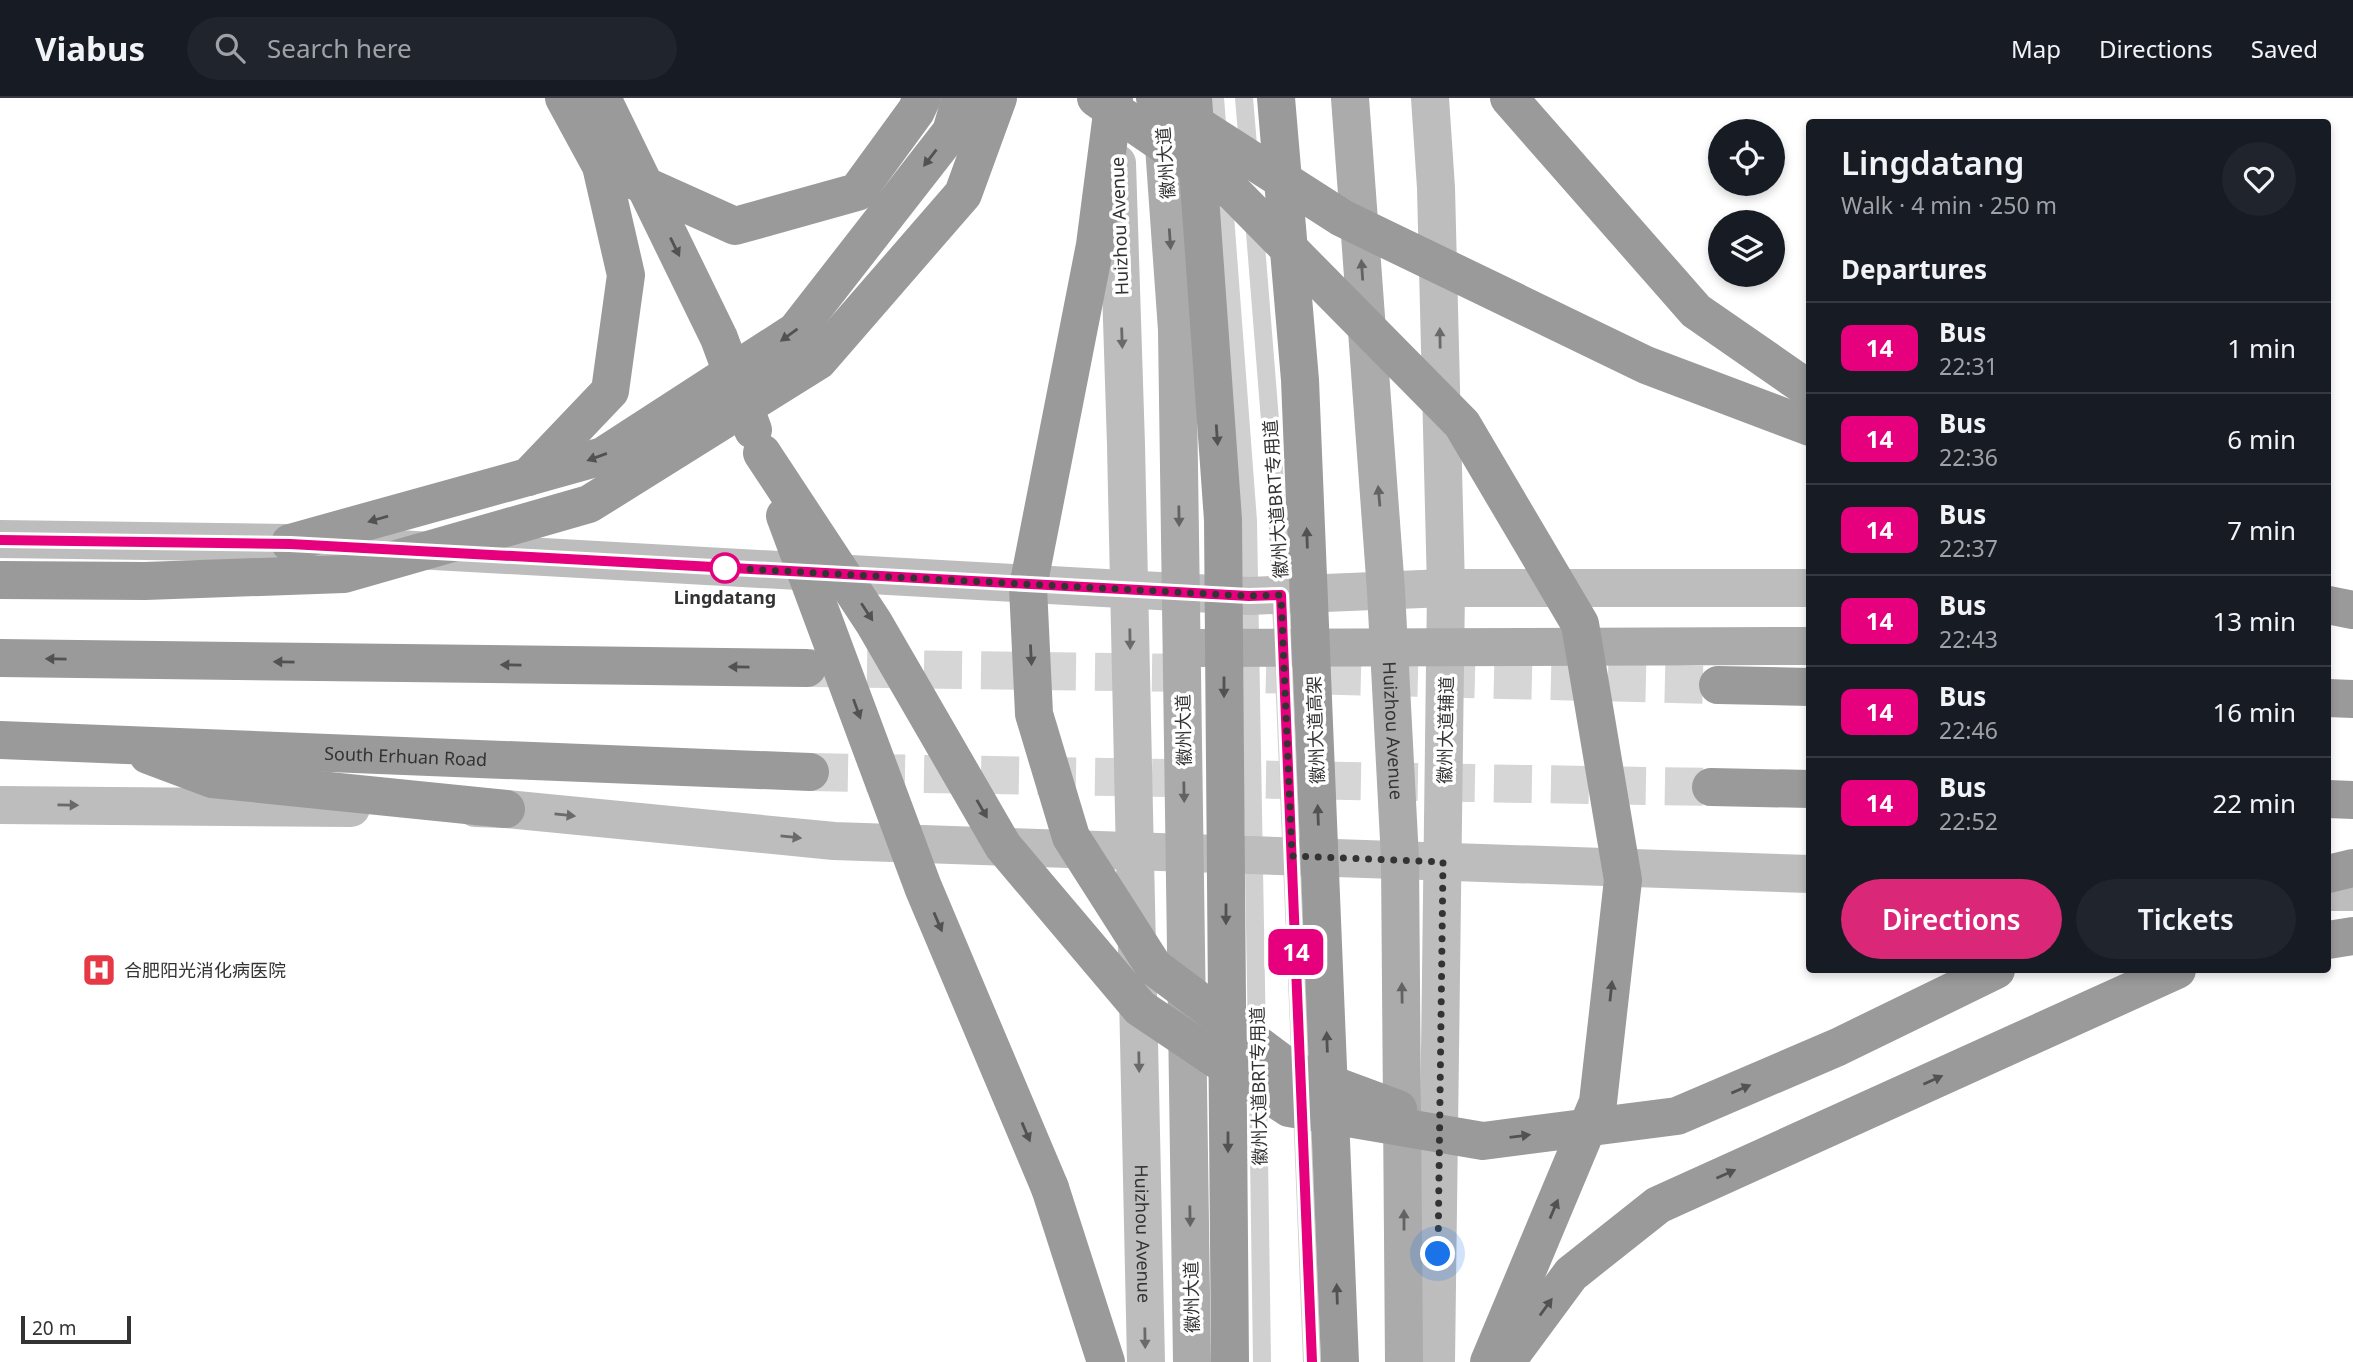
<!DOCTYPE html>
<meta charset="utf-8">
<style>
:root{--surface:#171b24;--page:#20242c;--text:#f1f3f6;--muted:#9ea1a6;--line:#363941;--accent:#db2777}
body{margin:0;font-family:"Noto Sans","Noto Sans SC",sans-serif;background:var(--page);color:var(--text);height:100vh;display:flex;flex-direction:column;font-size:26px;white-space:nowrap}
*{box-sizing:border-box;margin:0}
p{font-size:23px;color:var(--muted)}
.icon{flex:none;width:38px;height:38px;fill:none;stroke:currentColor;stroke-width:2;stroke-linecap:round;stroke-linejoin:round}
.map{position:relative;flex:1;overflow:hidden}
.drawer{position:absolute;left:1806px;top:21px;width:525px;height:854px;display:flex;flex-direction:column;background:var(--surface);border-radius:7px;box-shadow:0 4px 10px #0003}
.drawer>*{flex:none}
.badge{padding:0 14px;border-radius:10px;font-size:24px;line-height:46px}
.controls{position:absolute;left:1708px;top:21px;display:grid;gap:14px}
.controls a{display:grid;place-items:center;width:77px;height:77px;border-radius:50%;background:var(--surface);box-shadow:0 4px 10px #0003;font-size:35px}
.scale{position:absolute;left:21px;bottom:18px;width:110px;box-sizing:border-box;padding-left:7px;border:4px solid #333;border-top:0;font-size:19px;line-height:24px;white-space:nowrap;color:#333;-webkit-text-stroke:5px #fff;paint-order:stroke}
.you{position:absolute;width:35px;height:35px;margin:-18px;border:5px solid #fff;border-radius:50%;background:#1a73e8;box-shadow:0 0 0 10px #1a73e833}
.map>.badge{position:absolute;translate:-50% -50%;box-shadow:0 0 0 4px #fff}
h2{padding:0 35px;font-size:26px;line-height:63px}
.round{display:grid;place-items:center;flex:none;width:74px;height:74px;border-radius:37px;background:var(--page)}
.overview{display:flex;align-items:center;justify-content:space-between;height:119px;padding:0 35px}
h1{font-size:33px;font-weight:600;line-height:52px}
.cta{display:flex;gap:14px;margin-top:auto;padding:14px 35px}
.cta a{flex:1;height:80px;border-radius:42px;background:var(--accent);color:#fff;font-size:28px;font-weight:600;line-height:80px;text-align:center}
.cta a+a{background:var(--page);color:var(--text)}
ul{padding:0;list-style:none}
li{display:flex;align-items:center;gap:21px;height:91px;padding:0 35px;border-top:2px solid var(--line)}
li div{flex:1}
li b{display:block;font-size:26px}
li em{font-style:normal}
li .badge{min-width:77px;font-weight:700;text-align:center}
header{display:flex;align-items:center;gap:42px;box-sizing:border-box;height:98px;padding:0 35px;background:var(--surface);border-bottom:2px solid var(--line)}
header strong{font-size:33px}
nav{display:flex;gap:38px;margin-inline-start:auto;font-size:24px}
.search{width:490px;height:63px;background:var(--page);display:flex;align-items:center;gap:18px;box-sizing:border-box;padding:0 24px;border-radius:38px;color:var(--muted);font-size:26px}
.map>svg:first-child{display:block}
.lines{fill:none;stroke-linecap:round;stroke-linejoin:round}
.highway-tunnel{stroke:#d6d6d6;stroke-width:38;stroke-dasharray:38 19;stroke-linecap:butt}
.lane{stroke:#d0d0d0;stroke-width:18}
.secondary{stroke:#bdbdbd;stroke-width:38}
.primary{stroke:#ababab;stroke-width:38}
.highway{stroke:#9a9a9a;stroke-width:38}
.highway-bridge{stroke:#9a9a9a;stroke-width:38}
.oneway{fill:#525252}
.oneway2{fill:#636363}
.oneway3{fill:#6a6a6a}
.line-casing{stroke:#fff;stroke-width:16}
.line{stroke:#e6007e;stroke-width:10}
.walk{stroke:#333;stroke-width:7;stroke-dasharray:0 12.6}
.stop-dot{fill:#fff;stroke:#e6007e;stroke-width:3.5}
.labels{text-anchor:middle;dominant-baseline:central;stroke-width:7;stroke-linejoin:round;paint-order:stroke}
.street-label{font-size:18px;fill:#333;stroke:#fff}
.stop-label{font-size:18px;font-weight:bold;fill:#333;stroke:#fff}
.poi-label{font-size:18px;fill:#333;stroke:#fff;text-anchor:start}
</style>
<header>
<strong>Viabus</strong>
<div class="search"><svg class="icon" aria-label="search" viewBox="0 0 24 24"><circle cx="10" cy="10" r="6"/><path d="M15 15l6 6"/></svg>Search here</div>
<nav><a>Map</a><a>Directions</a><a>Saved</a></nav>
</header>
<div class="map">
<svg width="2353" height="1264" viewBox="0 0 2353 1264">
<rect width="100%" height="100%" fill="#fff"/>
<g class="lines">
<!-- highway-tunnel -->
<g class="highway-tunnel">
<path d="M810,570L1256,576L1718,587"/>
<path d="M810,674L1711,689"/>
</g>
<!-- lane -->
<g class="lane">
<path d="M1215,0L1218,38"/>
<path d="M1244,0L1249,59"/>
<path d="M1223,91L1248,423L1257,944"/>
<path d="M1254,122L1277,410L1301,978"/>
<path d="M1258,989L1262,1264"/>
<path d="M1302,1010L1312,1264"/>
</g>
<!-- secondary -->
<g class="secondary">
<path d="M1430,0L1436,90L1446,490L1436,1264"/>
<path id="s1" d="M1117,65L1126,347L1146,1264"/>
<path d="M0,441L290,445L1249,498L1446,490H1810"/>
<path d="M0,707L351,710"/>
<path d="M475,710L506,711L834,743L1810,776"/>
<path d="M2328,794H2353"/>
</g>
<!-- primary -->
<g class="primary">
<path id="s2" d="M1350,0L1386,493L1400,761L1404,1264"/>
<path d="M1162,20L1177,232L1192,1264"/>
<path d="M1192,550L1810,548"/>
</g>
<!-- highway -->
<g class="highway">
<path d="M1509,0L1696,213L1810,292"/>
<path d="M626,79L735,128L857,94L916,13L922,0"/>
<path d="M528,379L610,293L626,177L601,68L564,0"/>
<path d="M290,445L603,358L796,233L951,34L961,0"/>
<path d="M2328,507L2353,512"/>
<path d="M0,560L807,570"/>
<path d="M1718,587L1810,589"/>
<path d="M2328,600L2353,601"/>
<path id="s3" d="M0,642L810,674"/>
<path d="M148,657L212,681L506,711"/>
<path d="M1711,689L1810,691"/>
<path d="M2328,701L2353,702"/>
<path d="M2328,776L2353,770"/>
<path d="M2328,842L2353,838"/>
<path d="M1050,1090L1106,1264"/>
<path d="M1506,1264L1571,1176L1658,1107L2177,872"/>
</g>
<!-- highway-bridge -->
<g class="highway-bridge">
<path d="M602,0L719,240L753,332"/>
<path d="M1096,0L1233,94L1462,326L1580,526L1623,782L1598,1004L1489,1264"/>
<path d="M1114,0L1095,147L1028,489L1034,616L1071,739L1154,869L1290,971L1398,1011"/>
<path d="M1155,0L1342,120L1646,267L1810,329"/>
<path d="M1193,0L1223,422L1230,1264"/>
<path d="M1276,0L1300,282L1340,1264"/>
<path d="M762,355L874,525L1003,748L1140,910L1289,1010L1483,1043L1677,1018L1838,949L1996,872"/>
<path d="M785,418L923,789L1050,1090"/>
<path d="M0,482L145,483L344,476L589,406L818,263L963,96L998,0"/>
</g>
</g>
<!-- one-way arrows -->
<defs><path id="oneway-solid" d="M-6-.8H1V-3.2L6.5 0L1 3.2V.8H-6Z" transform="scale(1.75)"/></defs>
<g class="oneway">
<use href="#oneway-solid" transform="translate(930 60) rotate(128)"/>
<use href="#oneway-solid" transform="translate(675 149) rotate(64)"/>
<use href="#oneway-solid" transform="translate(789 237) rotate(144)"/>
<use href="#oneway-solid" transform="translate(1217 337) rotate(86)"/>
<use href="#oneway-solid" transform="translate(597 359) rotate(160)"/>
<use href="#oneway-solid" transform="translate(378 421) rotate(164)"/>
<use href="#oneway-solid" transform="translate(1307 440) rotate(-92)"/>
<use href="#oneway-solid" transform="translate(867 514) rotate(57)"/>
<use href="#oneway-solid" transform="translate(1031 557) rotate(87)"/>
<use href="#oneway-solid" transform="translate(56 561) rotate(-179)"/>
<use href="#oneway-solid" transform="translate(284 564) rotate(-179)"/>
<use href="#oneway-solid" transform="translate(511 567) rotate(-179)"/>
<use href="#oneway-solid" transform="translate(739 569) rotate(-179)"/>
<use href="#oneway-solid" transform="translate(1224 589) rotate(90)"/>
<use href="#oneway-solid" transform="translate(857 611) rotate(70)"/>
<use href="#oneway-solid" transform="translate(982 711) rotate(60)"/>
<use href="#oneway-solid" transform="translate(1318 717) rotate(-92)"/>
<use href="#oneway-solid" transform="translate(1226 816) rotate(90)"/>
<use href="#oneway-solid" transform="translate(938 824) rotate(67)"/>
<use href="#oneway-solid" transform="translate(1611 893) rotate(-84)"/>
<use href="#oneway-solid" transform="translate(1327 944) rotate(-92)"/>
<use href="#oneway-solid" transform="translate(1933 982) rotate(-24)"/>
<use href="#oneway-solid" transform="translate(1741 991) rotate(-23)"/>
<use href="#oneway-solid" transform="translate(1026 1034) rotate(67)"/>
<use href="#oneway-solid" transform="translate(1520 1038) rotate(-7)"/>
<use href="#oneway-solid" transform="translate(1228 1044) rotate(90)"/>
<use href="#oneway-solid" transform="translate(1726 1076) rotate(-24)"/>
<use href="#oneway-solid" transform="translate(1554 1111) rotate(-67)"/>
<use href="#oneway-solid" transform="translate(1337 1196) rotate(-92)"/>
<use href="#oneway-solid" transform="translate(1546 1209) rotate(-54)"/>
</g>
<g class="oneway2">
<use href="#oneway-solid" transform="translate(1170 141) rotate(86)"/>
<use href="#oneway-solid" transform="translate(1362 172) rotate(-94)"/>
<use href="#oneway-solid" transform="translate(1379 398) rotate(-95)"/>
<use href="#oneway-solid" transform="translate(1179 418) rotate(89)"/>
<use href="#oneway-solid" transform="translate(1184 694) rotate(89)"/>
<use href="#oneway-solid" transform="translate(1402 895) rotate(-91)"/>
<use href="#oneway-solid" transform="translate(1190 1118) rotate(89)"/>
<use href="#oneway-solid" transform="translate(1404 1122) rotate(-90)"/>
</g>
<g class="oneway3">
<use href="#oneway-solid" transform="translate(1122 240) rotate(88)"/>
<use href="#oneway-solid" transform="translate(1440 240) rotate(-91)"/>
<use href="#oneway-solid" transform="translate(1130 541) rotate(89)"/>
<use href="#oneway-solid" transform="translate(68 707) rotate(1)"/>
<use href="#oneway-solid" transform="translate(565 717) rotate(6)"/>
<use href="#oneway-solid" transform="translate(791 739) rotate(6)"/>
<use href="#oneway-solid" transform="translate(1139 964) rotate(89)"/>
<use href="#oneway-solid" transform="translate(1145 1240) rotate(89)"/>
</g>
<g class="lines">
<defs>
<path id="line" d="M0,442L290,446L1249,498L1281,497L1312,1264"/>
</defs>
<!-- line casing -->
<use href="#line" class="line-casing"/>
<!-- line -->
<use href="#line" class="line"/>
<!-- walk -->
<path class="walk" d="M725,470L1249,498L1281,497L1292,758L1443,764L1438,1156"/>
</g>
<!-- icons -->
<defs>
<symbol id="hospital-square" viewBox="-11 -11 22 22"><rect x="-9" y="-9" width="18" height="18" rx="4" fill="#e63946" stroke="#fff"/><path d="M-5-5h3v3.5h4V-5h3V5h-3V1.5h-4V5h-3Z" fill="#fff"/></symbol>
</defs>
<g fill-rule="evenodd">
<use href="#hospital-square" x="80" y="853" width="38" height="38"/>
</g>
<!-- markers -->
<circle class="stop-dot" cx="725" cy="470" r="14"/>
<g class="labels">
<!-- street labels -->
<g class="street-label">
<text transform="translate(1165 65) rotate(-94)">徽州大道</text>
<text transform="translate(1119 128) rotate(-92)">Huizhou Avenue</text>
<text transform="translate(1275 401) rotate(-94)">徽州大道BRT专用道</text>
<text stroke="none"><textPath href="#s2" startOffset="634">Huizhou Avenue</textPath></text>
<text transform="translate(1183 632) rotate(-91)">徽州大道</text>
<text transform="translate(1315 632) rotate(-92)">徽州大道高架</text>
<text transform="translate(1445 632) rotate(-89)">徽州大道辅道</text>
<text stroke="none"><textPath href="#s3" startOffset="406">South Erhuan Road</textPath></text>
<text transform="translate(1258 988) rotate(-91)">徽州大道BRT专用道</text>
<text stroke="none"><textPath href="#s1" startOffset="1071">Huizhou Avenue</textPath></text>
<text transform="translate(1191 1199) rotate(-91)">徽州大道</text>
</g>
<!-- stop labels -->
<g class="stop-label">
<text x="725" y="499">Lingdatang</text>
</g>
<!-- poi labels -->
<g class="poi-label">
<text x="124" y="872">合肥阳光消化病医院</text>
</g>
</g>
</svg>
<div class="controls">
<a><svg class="icon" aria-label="locate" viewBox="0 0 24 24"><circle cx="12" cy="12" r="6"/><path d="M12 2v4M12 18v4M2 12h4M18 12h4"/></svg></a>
<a><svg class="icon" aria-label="layers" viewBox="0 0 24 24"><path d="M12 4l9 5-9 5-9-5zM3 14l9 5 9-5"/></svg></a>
</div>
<div class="scale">20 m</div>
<div class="you" style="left:1438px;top:1156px"></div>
<b class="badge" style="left:1296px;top:854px;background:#e6007e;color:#fff">14</b>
<section class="drawer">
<div class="overview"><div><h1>Lingdatang</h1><p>Walk · 4 min · 250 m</p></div><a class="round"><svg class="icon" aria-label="heart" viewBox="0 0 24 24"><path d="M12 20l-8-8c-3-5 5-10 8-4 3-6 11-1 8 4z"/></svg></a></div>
<h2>Departures</h2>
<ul>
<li><span class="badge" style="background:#e6007e;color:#fff">14</span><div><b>Bus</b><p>22:31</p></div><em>1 min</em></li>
<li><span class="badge" style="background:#e6007e;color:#fff">14</span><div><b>Bus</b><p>22:36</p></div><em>6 min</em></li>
<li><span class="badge" style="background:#e6007e;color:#fff">14</span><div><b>Bus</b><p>22:37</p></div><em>7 min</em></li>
<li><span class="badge" style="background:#e6007e;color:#fff">14</span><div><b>Bus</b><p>22:43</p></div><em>13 min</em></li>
<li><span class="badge" style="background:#e6007e;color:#fff">14</span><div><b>Bus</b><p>22:46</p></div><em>16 min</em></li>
<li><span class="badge" style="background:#e6007e;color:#fff">14</span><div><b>Bus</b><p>22:52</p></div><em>22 min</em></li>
</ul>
<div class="cta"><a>Directions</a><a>Tickets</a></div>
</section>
</div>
